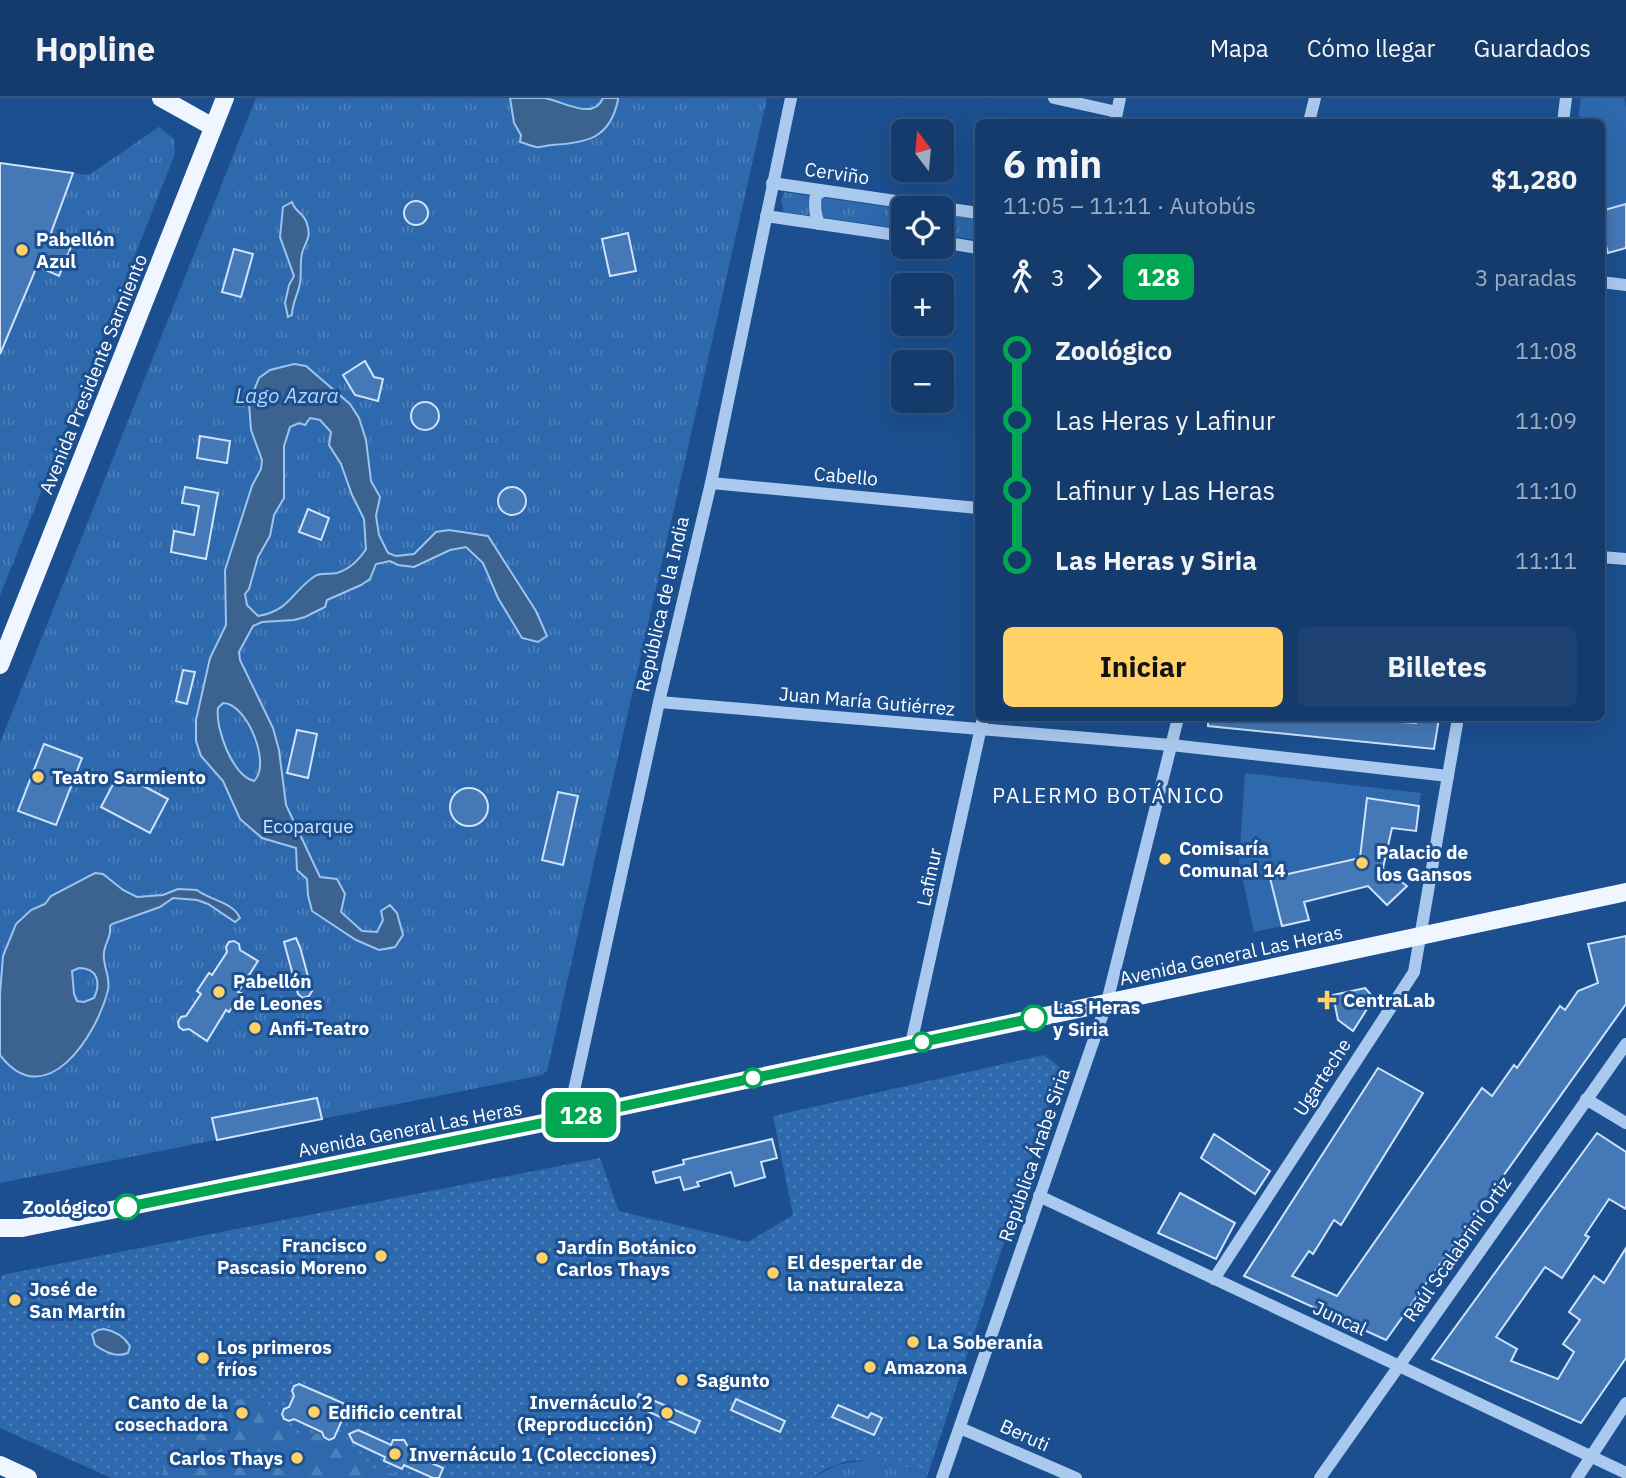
<!DOCTYPE html>
<html lang="es">
<meta charset="utf-8">
<style>
:root{--surface:#143b6b;--page:#1d4271;--text:#f1f3f6;--muted:#9dadc1;--line:#33557e;--accent:#ffd166}
body{margin:0;font-family:"IBM Plex Sans",sans-serif;background:var(--page);color:var(--text);height:100vh;display:flex;flex-direction:column;font-size:26px;white-space:nowrap}
*{box-sizing:border-box;margin:0}
p{font-size:23px;color:var(--muted)}
.icon{flex:none;width:38px;height:38px;fill:none;stroke:currentColor;stroke-width:2;stroke-linecap:round;stroke-linejoin:round}
.map{position:relative;flex:1;overflow:hidden}
.drawer{position:absolute;left:975px;top:21px;width:630px;height:602px;display:flex;flex-direction:column;background:var(--surface);border-radius:10px;box-shadow:0 7px 28px #0002,0 0 0 2px var(--line)}
.drawer>*{flex:none}
.badge{padding:0 14px;border-radius:10px;font-size:24px;line-height:46px}
.needle{width:46px;rotate:344deg}
.buttons{position:absolute;left:891px;top:21px;display:grid;gap:14px}
.buttons a{display:grid;place-items:center;width:63px;height:63px;border-radius:10px;background:var(--surface);box-shadow:0 7px 28px #0002,0 0 0 2px var(--line);font-size:35px}
.map>.badge{position:absolute;translate:-50% -50%;box-shadow:0 0 0 4px #fff}
.legs{display:flex;align-items:center;gap:10px;height:77px;padding:0 28px;font-size:23px}
.legs p{margin-inline-start:auto}
.headline{display:flex;align-items:center;justify-content:space-between;height:119px;padding:0 28px}
h1{font-size:38px;font-weight:800;line-height:52px}
.action{display:flex;gap:14px;margin-top:auto;padding:14px 28px}
.action a{flex:1;height:80px;border-radius:10px;background:var(--accent);color:#111;font-size:28px;font-weight:800;line-height:80px;text-align:center}
.action a+a{background:var(--page);color:var(--text)}
ul{padding:0 28px;list-style:none}
li{display:flex;align-items:center;gap:24px;height:70px;font-size:26px}
li i{display:grid;place-items:center;width:10px;height:100%;margin:0 9px;background:currentColor}
li i::after{content:'';width:18px;height:18px;margin:-9px;border:5px solid;border-radius:50%;background:var(--surface)}
li p{margin-inline-start:auto}
li:first-child i{background:linear-gradient(#0000 50%,currentColor 0)}
li:last-child i{background:linear-gradient(currentColor 50%,#0000 0)}
header{display:flex;align-items:center;gap:42px;box-sizing:border-box;height:98px;padding:0 35px;background:var(--surface);border-bottom:2px solid var(--line)}
header strong{font-size:33px}
nav{display:flex;gap:38px;margin-inline-start:auto;font-size:24px}
.map>svg:first-child{display:block}
.grass{fill:url(#grass-dots)}
.forest{fill:url(#forest-firs)}
.park{fill:url(#park-tufts)}
.garden{fill:#2e69ad}
.water{fill:#3c6290;stroke:#9cc4f0;stroke-width:2;fill-rule:evenodd}
.building{fill:#4478b7;stroke:#cfe3fa;stroke-width:2}
.lines{fill:none;stroke-linecap:round;stroke-linejoin:round}
.minor{stroke:#a9c9ee;stroke-width:12}
.major{stroke:#f0f6ff;stroke-width:18}
.line-1-casing{stroke:#fff;stroke-width:16}
.line-1{stroke:#00a651;stroke-width:10}
.poi-dot{fill:#ffd166;stroke:#1b4f8f;stroke-width:2.5}
.stop-1-dot{fill:#fff;stroke:#00a651;stroke-width:3.5}
.labels{text-anchor:middle;dominant-baseline:central;stroke-width:6;stroke-linejoin:round;paint-order:stroke}
.street-label{font-size:19px;fill:#fff;stroke:#1b4f8f}
.poi-label{font-size:19px;font-weight:bold;fill:#fff;stroke:#1b4f8f;text-anchor:start}
.park-label{font-size:19px;fill:#cfe3fa;stroke:#1b4f8f}
.stop-label{font-size:19px;font-weight:bold;fill:#fff;stroke:#1b4f8f;text-anchor:start}
.water-label{font-size:21px;font-style:italic;fill:#b5d3f5;stroke:#1b4f8f}
.neighbourhood-label{font-size:21px;letter-spacing:2px;fill:#fff;stroke:#1b4f8f}
</style>
<header>
<strong>Hopline</strong>
<nav><a>Mapa</a><a>Cómo llegar</a><a>Guardados</a></nav>
</header>
<div class="map">
<svg width="1626" height="1380" viewBox="0 0 1626 1380">
<defs>
<pattern id="grass-dots" width="8" height="8" patternUnits="userSpaceOnUse" patternTransform="scale(1.75)"><rect width="8" height="8" fill="#2e69ad"/><path d="M2 2h.1M6 6h.1" fill="none" stroke="#4d80b9" stroke-width="1.8" stroke-linecap="round"/></pattern>
<pattern id="forest-firs" width="22" height="20" patternUnits="userSpaceOnUse" patternTransform="scale(1.75)"><rect width="22" height="20" fill="#2e69ad"/><path d="M5 1l3.5 6h-7zM16 11l3.5 6h-7z" fill="#4d80b9"/></pattern>
<pattern id="park-tufts" width="24" height="20" patternUnits="userSpaceOnUse" patternTransform="scale(1.75)"><rect width="24" height="20" fill="#2e69ad"/><path d="M3 7l-1-3M5 7V3M7 7l1-3M15 17l-1-3M17 17v-4M19 17l1-3" fill="none" stroke="#4d80b9"/></pattern>
</defs>
<rect width="100%" height="100%" fill="#1b4f8f"/>
<!-- grass -->
<path class="grass" d="M1044,957L1061,970L928,1376C890,1363 848,1351 813,1380H111L0,1330V1183L2,1177L600,1060L619,1113L748,1144L793,1117L773,1018Z"/>
<!-- forest -->
<path class="forest" d="M244,1300L267,1303L274,1320L288,1337L342,1334L367,1369L406,1380H162C169,1334 204,1315 244,1300Z"/>
<!-- park -->
<g class="park">
<path d="M256,0H767L547,973L542,977L0,1085V645Z"/>
<path d="M159,29L174,41L175,56L0,498V257L73,75L89,77Z"/>
<path d="M784,94L903,111V131L784,114L781,103Z"/>
<path d="M942,116L978,121V142L942,137Z"/>
<path d="M870,1361L896,1365L928,1376L927,1380H813L836,1367Z"/>
</g>
<!-- garden -->
<g class="garden">
<path d="M1581,0H1624L1626,9V106L1601,113V73L1605,54H1601V24H1578Z"/>
<path d="M1245,675L1421,695L1419,708L1367,700L1360,760L1270,780L1282,828L1254,834L1239,764Z"/>
</g>
<!-- water -->
<g class="water">
<path d="M510,0C521,0 533,0 544,0C561,2 593,24 603,0H618V2C610,40 588,45 552,47C547,47 541,50 536,49C530,48 525,45 520,44L521,37L514,25Z"/>
<path d="M292,104C294,113 305,116 307,126C311,138 307,142 303,152C299,162 302,174 300,185C298,197 292,205 292,217L288,219L285,205L289,187L294,178L280,139L283,109Z"/>
<path d="M294,266L306,268L350,306L359,320L366,342L371,383L380,399L376,418L379,437L388,455L396,458L414,456L436,434L449,432L488,438L536,513L547,538L538,544L522,540L498,500L483,465L466,449L450,452L414,469L398,467L390,463L376,466L370,481L361,487L327,502L325,509L305,519L294,522L262,524L253,528L239,554L240,562L273,630L279,652L286,707L320,779L337,781L345,796L341,814L362,833L377,834L383,822L381,813L390,807L397,815L403,837L395,849L379,852L356,842L312,813L308,797L307,781L297,772L296,750L262,740L240,721L223,683L201,658L196,643V622L210,560L226,527L225,472L252,388L261,371L262,362L251,332L249,305L259,280L270,272ZM310,320L320,322L331,334L329,347L341,366L352,397L364,421L366,451C359,462 350,471 337,475C329,477 322,474 315,478C292,493 290,513 258,518L247,507L245,496L249,491L258,459L270,438L274,417L284,400V348L290,329L299,325L305,327ZM223,605C247,605 272,667 254,683C233,678 215,631 218,610Z"/>
<path d="M95,775L103,776L123,792L137,799L163,797L178,791L197,792C209,802 233,804 240,820L235,824L208,806L197,802L173,800L160,809L112,826L110,828C112,839 105,844 104,854C102,867 111,879 108,892C97,937 46,1017 0,957V896L3,858L16,826L31,812L45,806L51,798ZM79,870C98,870 101,885 94,900L84,904L77,903L74,896L72,873Z"/>
<path d="M104,1231C115,1233 124,1238 130,1248L128,1255C116,1260 105,1254 95,1247L92,1236L98,1232Z"/>
</g>
<!-- building -->
<g class="building">
<path d="M0,65L73,75L51,135L73,144L59,178L37,168L0,256Z"/>
<circle cx="416" cy="115" r="12"/>
<path d="M1626,106V150L1608,155L1601,130V113Z"/>
<path d="M628,135L636,173L610,178L602,141Z"/>
<path d="M234,151L253,156L241,199L222,194Z"/>
<path d="M365,263L374,279L383,281L378,303L355,297L343,277Z"/>
<circle cx="425" cy="318" r="14"/>
<path d="M200,338L230,343L227,365L197,360Z"/>
<circle cx="512" cy="403" r="14"/>
<path d="M185,389L218,395L206,461L171,454L174,433L194,437L199,408L182,405Z"/>
<path d="M308,411L329,420L321,442L299,434Z"/>
<path d="M183,572L195,574L187,606L176,603Z"/>
<path d="M1208,620H1372V622L1416,625V620H1439L1434,651L1208,628Z"/>
<path d="M297,632L317,636L308,680L287,675Z"/>
<path d="M44,646L82,660L56,727L18,713Z"/>
<path d="M119,675L168,701L150,735L101,709Z"/>
<circle cx="469" cy="709" r="19"/>
<path d="M558,694L578,698L563,767L542,762Z"/>
<path d="M1367,700L1419,708L1416,733L1392,730L1383,770L1407,788L1387,807L1368,788L1304,804L1309,822L1282,828L1270,780L1360,760Z"/>
<path d="M1626,838V906L1386,1242L1244,1178L1378,970L1423,995L1341,1127L1334,1122L1313,1156L1309,1153L1292,1178L1337,1198L1482,990L1492,998L1514,967L1517,970L1560,908L1565,912L1578,893L1598,885L1588,846Z"/>
<path d="M296,840L300,849L312,893L309,898L303,900L298,896L284,844Z"/>
<path d="M234,843L239,846L240,852L258,863L238,894L241,895L229,914L226,912L207,943L189,931L183,932L179,929L178,924L181,919L186,918L201,896L197,893L209,875L212,877L227,854L226,849L229,844Z"/>
<path d="M1365,890L1374,900L1353,933L1338,922L1333,897Z"/>
<path d="M317,1000L322,1021L217,1042L212,1020Z"/>
<path d="M1597,1035L1626,1054V1111L1609,1101L1585,1137L1589,1139L1562,1180L1545,1169L1496,1239L1517,1251L1511,1263L1558,1281L1574,1254L1563,1246L1580,1222L1569,1214L1594,1178L1604,1185L1626,1150V1260L1581,1325L1432,1261Z"/>
<path d="M1214,1036L1270,1073L1255,1096L1201,1060Z"/>
<path d="M772,1041L777,1060L761,1064L765,1079L735,1088L731,1074L697,1084L699,1088L684,1092L680,1079L656,1085L653,1074L684,1066L683,1062Z"/>
<path d="M1180,1095L1235,1125L1216,1161L1158,1135Z"/>
<path d="M299,1286L345,1306L347,1311L334,1340L329,1342L324,1339L322,1334L294,1321L289,1323L284,1321L282,1316L284,1311L289,1309L294,1298L292,1293L294,1288Z"/>
<path d="M639,1296L700,1323L695,1335L634,1307Z"/>
<path d="M736,1301L785,1323L780,1334L731,1312Z"/>
<path d="M838,1307L868,1320L871,1315L882,1320L874,1337L832,1319Z"/>
<path d="M358,1332L391,1347L393,1342H404L410,1352L429,1360L427,1363L443,1370L439,1380H433L404,1367L402,1371L384,1363L385,1359L353,1344L349,1336Z"/>
</g>
<g class="lines">
<!-- minor -->
<g class="minor">
<path d="M1054,0L1117,14"/>
<path d="M1115,24L1120,0"/>
<path d="M1309,24L1315,0"/>
<path d="M1563,24L1566,0"/>
<path d="M772,85L978,115"/>
<path d="M766,118L903,138"/>
<path d="M819,126C815,115 814,108 816,96L824,93"/>
<path d="M942,144L978,150"/>
<path d="M1601,184L1626,187"/>
<path d="M711,385L978,410"/>
<path d="M1601,459L1626,461"/>
<path d="M659,604L1171,647L1448,678"/>
<path d="M911,946L983,620"/>
<path d="M1586,1001L1626,1025"/>
<path d="M568,1020L659,604L711,385L791,0"/>
<path d="M1039,1098L1626,1375"/>
<path d="M1214,1181L1414,874L1458,620"/>
<path d="M960,1330L1076,1380"/>
<path d="M942,1380L1107,904L1178,620"/>
<path d="M1320,1380L1626,946"/>
<path d="M1577,1380L1626,1305"/>
</g>
<!-- major -->
<g class="major">
<path d="M161,0L213,29"/>
<path d="M0,567L225,0"/>
<path d="M0,1130H22L568,1020L1626,794"/>
<path d="M0,1367L28,1380"/>
</g>
</g>
<g class="lines">
<defs>
<path id="line-1" d="M127,1109L568,1020L1034,920"/>
</defs>
<!-- line-1 casing -->
<use href="#line-1" class="line-1-casing"/>
<!-- line-1 -->
<use href="#line-1" class="line-1"/>
</g>
<!-- markers -->
<g class="poi-dot">
<circle cx="22" cy="152" r="7"/>
<circle cx="38" cy="679" r="7"/>
<circle cx="1165" cy="761" r="7"/>
<circle cx="1362" cy="765" r="7"/>
<circle cx="219" cy="894" r="7"/>
<path d="M1323.5 891.5h7v7h7v7h-7v7h-7v-7h-7v-7h7z"/>
<circle cx="255" cy="930" r="7"/>
<circle cx="381" cy="1158" r="7"/>
<circle cx="542" cy="1160" r="7"/>
<circle cx="773" cy="1175" r="7"/>
<circle cx="15" cy="1202" r="7"/>
<circle cx="913" cy="1244" r="7"/>
<circle cx="203" cy="1260" r="7"/>
<circle cx="870" cy="1269" r="7"/>
<circle cx="682" cy="1282" r="7"/>
<circle cx="314" cy="1314" r="7"/>
<circle cx="242" cy="1315" r="7"/>
<circle cx="667" cy="1315" r="7"/>
<circle cx="395" cy="1356" r="7"/>
<circle cx="297" cy="1360" r="7"/>
</g>
<g class="stop-1-dot">
<circle cx="1034" cy="920" r="12"/>
<circle cx="922" cy="944" r="9"/>
<circle cx="753" cy="980" r="9"/>
<circle cx="127" cy="1109" r="12"/>
</g>
<g class="labels">
<!-- street labels -->
<g class="street-label">
<text transform="translate(837 75) rotate(8)">Cerviño</text>
<text transform="translate(93 276) rotate(-68)">Avenida Presidente Sarmiento</text>
<text transform="translate(846 378) rotate(5)">Cabello</text>
<text transform="translate(662 506) rotate(-77)">República de la India</text>
<text transform="translate(867 603) rotate(5)">Juan María Gutiérrez</text>
<text transform="translate(929 779) rotate(-78)">Lafinur</text>
<text transform="translate(1231 857) rotate(-12)">Avenida General Las Heras</text>
<text transform="translate(1322 979) rotate(-57)">Ugarteche</text>
<text transform="translate(410 1031) rotate(-11)">Avenida General Las Heras</text>
<text transform="translate(1034 1057) rotate(-71)">República Árabe Siria</text>
<text transform="translate(1457 1151) rotate(-55)">Raúl Scalabrini Ortiz</text>
<text transform="translate(1340 1220) rotate(25)">Juncal</text>
<text transform="translate(1025 1337) rotate(24)">Beruti</text>
</g>
<!-- poi labels -->
<g class="poi-label">
<text x="36" y="141">Pabellón<tspan x="36" dy="22">Azul</tspan></text>
<text x="52" y="679">Teatro Sarmiento</text>
<text x="1179" y="750">Comisaría<tspan x="1179" dy="22">Comunal 14</tspan></text>
<text x="1376" y="754">Palacio de<tspan x="1376" dy="22">los Gansos</tspan></text>
<text x="233" y="883">Pabellón<tspan x="233" dy="22">de Leones</tspan></text>
<text x="1343" y="902">CentraLab</text>
<text x="269" y="930">Anfi-Teatro</text>
<text x="367" y="1147" text-anchor="end">Francisco<tspan x="367" dy="22">Pascasio Moreno</tspan></text>
<text x="556" y="1149">Jardín Botánico<tspan x="556" dy="22">Carlos Thays</tspan></text>
<text x="787" y="1164">El despertar de<tspan x="787" dy="22">la naturaleza</tspan></text>
<text x="29" y="1191">José de<tspan x="29" dy="22">San Martín</tspan></text>
<text x="927" y="1244">La Soberanía</text>
<text x="217" y="1249">Los primeros<tspan x="217" dy="22">fríos</tspan></text>
<text x="884" y="1269">Amazona</text>
<text x="696" y="1282">Sagunto</text>
<text x="228" y="1304" text-anchor="end">Canto de la<tspan x="228" dy="22">cosechadora</tspan></text>
<text x="653" y="1304" text-anchor="end">Invernáculo 2<tspan x="653" dy="22">(Reproducción)</tspan></text>
<text x="328" y="1314">Edificio central</text>
<text x="409" y="1356">Invernáculo 1 (Colecciones)</text>
<text x="283" y="1360" text-anchor="end">Carlos Thays</text>
</g>
<!-- park labels -->
<g class="park-label">
<text x="308" y="728">Ecoparque</text>
</g>
<!-- stop labels -->
<g class="stop-label">
<text x="1053" y="909">Las Heras<tspan x="1053" dy="22">y Siria</tspan></text>
<text x="108" y="1109" text-anchor="end">Zoológico</text>
</g>
<!-- water labels -->
<g class="water-label">
<text x="287" y="297">Lago Azara</text>
</g>
<!-- neighbourhood labels -->
<g class="neighbourhood-label">
<text x="1109" y="697">PALERMO BOTÁNICO</text>
</g>
</g>
</svg>
<div class="buttons">
<a><svg class="needle" viewBox="-14 -14 28 28"><path d="M0-13l5 13h-10z" fill="#e53935"/><path d="M0 13l5-13h-10z" fill="#9dadc1"/></svg></a>
<a><svg class="icon" aria-label="locate" viewBox="0 0 24 24"><circle cx="12" cy="12" r="6"/><path d="M12 2v4M12 18v4M2 12h4M18 12h4"/></svg></a>
<a>+</a>
<a>−</a>
</div>
<b class="badge" style="left:581px;top:1017px;background:#00a651;color:#fff">128</b>
<section class="drawer">
<div class="headline"><div><h1>6 min</h1><p>11:05 – 11:11 · Autobús</p></div><b>$1,280</b></div>
<div class="legs"><svg class="icon" aria-label="walk" viewBox="0 0 24 24"><circle cx="13" cy="4" r="2"/><path d="M13 8l-2 6 4 7M11 14l-3 7M7 12l3-4h3l4 4"/></svg>3<svg class="icon" aria-label="forward" viewBox="0 0 24 24"><path d="M9 5l7 7-7 7"/></svg><b class="badge" style="background:#00a651;color:#fff">128</b><p>3 paradas</p></div>
<ul>
<li><i style="color:#00a651"></i><b>Zoológico</b><p>11:08</p></li>
<li><i style="color:#00a651"></i><span>Las Heras y Lafinur</span><p>11:09</p></li>
<li><i style="color:#00a651"></i><span>Lafinur y Las Heras</span><p>11:10</p></li>
<li><i style="color:#00a651"></i><b>Las Heras y Siria</b><p>11:11</p></li>
</ul>
<div class="action"><a>Iniciar</a><a>Billetes</a></div>
</section>
</div>
